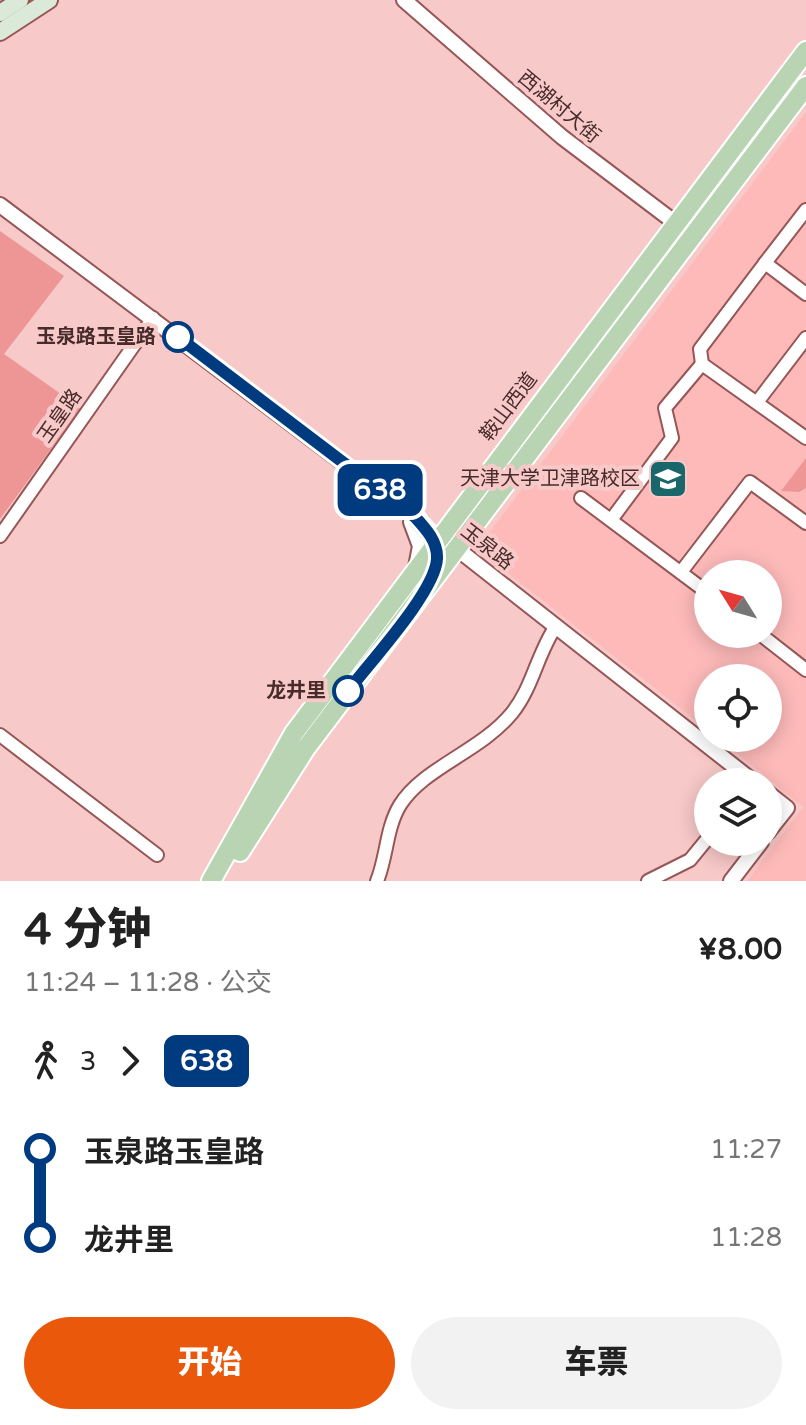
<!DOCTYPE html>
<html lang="zh">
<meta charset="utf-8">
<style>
:root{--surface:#fff;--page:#f2f2f2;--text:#222;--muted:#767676;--accent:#ea580c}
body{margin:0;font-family:"Varela Round","Noto Sans SC",sans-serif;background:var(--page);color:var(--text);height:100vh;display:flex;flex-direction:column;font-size:30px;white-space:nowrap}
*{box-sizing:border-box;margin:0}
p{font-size:26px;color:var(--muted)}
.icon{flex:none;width:44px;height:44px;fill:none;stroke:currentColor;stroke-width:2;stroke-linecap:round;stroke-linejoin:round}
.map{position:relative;height:881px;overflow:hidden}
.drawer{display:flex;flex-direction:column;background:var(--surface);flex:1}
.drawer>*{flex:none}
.badge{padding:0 16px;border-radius:12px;font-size:28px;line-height:52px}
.needle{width:52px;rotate:307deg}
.controls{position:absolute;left:694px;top:560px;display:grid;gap:16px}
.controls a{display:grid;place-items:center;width:88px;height:88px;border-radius:50%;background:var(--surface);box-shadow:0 4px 20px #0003;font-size:40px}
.map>.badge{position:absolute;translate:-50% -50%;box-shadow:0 0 0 4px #fff}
.legs{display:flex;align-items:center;gap:12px;height:88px;padding:0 24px;font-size:26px}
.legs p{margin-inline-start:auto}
.head{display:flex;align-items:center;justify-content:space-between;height:136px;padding:0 24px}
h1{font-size:44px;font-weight:800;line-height:60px}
.action{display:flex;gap:16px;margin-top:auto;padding:16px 24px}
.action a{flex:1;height:92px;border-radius:48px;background:var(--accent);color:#fff;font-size:32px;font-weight:800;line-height:92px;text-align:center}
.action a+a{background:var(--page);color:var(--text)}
ul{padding:0 24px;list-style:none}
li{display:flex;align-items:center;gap:28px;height:88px;font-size:30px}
li i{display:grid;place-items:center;width:12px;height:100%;margin:0 10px;background:currentColor}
li i::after{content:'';width:20px;height:20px;margin:-10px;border:6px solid;border-radius:50%;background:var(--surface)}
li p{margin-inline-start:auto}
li:first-child i{background:linear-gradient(#0000 50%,currentColor 0)}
li:last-child i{background:linear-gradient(currentColor 50%,#0000 0)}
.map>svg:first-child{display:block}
.built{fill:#fdbab9;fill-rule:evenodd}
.green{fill:#ee9696}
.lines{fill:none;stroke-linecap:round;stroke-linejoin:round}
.minor-casing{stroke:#975656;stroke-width:16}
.tertiary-casing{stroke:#975656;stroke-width:18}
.secondary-casing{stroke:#975656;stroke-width:20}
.primary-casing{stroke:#fff;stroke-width:22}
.minor{stroke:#fff;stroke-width:12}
.tertiary{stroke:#fff;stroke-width:14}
.secondary{stroke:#dbe9d8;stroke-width:16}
.primary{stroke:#b8d4b2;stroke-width:18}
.line-1-casing{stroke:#fff;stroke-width:18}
.line-1{stroke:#003b80;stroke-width:12}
.stop-1-dot{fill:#fff;stroke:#003b80;stroke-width:4}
.labels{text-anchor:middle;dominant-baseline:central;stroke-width:8;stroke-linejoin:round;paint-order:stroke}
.street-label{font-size:20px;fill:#482b2b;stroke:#f7c9c8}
.stop-label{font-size:20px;font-weight:bold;fill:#482b2b;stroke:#f7c9c8;text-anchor:end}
.poi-label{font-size:20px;fill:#482b2b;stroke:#f7c9c8;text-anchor:end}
</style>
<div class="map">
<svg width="806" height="881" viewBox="0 0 806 881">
<rect width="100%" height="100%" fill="#f7c9c8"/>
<!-- built -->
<path class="built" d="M806,112V881H747L803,807L718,738H768V678H708V730L477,549ZM708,574H768V634H708Z"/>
<!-- green -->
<g class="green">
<path d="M0,231L64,276L4,354L81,408L0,519Z"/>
<path d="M806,458V488L799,492L781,491Z"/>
</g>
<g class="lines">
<defs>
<g id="minor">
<path d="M765,263L806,210"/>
<path d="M702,364L700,349L765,263L806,294"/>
<path d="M758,401L806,338"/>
<path d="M581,498L708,593"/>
<path d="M611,520L672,438L665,408L702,364L806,438"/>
<path d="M0,536L153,318"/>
<path d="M681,572L750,482L806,523"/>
<path d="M760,634L806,670"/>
<path d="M0,735L157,855"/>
<path d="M377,881C387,857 386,828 400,805C424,767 480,752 512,713C533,687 537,654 556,626"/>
<path d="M648,881L690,860L708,838"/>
</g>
<g id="tertiary">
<path d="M404,0L562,137L694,237"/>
<path d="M0,205L422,522"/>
<path d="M411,522L420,546L416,567"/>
<path d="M451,544L754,782"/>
<path d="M768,793L787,808L768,832"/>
<path d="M731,881L761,842"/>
</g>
<g id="secondary">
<path d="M0,13L20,0"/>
<path d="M0,32L49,0"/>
</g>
<g id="primary">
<path d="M415,517L431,536L437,552"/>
<path d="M240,852L306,748L806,86"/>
<path d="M211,881L294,733L806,51"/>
</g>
</defs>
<!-- minor casing -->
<use href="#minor" class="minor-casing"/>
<!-- tertiary casing -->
<use href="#tertiary" class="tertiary-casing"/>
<!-- secondary casing -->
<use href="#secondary" class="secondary-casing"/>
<!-- primary casing -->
<use href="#primary" class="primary-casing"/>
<!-- minor -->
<use href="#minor" class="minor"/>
<!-- tertiary -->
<use href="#tertiary" class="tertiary"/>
<!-- secondary -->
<use href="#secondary" class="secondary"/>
<!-- primary -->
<use href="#primary" class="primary"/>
</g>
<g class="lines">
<defs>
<path id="line-1" d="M178,337L415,517C426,529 438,542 437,559C435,592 370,662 348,691"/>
</defs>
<!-- line-1 casing -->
<use href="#line-1" class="line-1-casing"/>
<!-- line-1 -->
<use href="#line-1" class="line-1"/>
</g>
<!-- icons -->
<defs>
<symbol id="university-square" viewBox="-11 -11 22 22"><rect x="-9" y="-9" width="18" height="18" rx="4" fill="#19676b" stroke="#f7c9c8"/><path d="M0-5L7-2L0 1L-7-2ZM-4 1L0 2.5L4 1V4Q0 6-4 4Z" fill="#fff"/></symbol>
</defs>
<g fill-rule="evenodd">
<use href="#university-square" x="646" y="457" width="44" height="44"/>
</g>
<!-- markers -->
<g class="stop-1-dot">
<circle cx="178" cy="337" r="14"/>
<circle cx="348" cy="691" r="14"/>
</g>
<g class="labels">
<!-- street labels -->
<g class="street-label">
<text transform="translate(559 107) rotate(40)">西湖村大街</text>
<text transform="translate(509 407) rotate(-53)">鞍山西道</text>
<text transform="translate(60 416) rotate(-55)">玉皇路</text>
<text transform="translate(487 547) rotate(38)">玉泉路</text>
</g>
<!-- stop labels -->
<g class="stop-label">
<text x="156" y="337">玉泉路玉皇路</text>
<text x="326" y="691">龙井里</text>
</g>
<!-- poi labels -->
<g class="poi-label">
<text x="640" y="479">天津大学卫津路校区</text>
</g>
</g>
</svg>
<div class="controls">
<a><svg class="needle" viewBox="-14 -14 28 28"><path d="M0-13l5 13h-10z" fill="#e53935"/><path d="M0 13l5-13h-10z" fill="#767676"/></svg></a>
<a><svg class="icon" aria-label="locate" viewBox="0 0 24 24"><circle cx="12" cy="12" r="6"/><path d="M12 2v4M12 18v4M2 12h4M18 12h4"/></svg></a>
<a><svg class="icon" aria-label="layers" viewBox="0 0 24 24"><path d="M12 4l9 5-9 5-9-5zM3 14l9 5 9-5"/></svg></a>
</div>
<b class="badge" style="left:380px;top:490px;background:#003b80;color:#fff">638</b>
</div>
<section class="drawer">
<div class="head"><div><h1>4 分钟</h1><p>11:24 – 11:28 · 公交</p></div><b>¥8.00</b></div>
<div class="legs"><svg class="icon" aria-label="walk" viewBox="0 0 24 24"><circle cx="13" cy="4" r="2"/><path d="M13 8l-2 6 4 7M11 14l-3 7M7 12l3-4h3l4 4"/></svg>3<svg class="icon" aria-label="forward" viewBox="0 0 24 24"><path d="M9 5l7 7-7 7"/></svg><b class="badge" style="background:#003b80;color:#fff">638</b></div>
<ul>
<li><i style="color:#003b80"></i><b>玉泉路玉皇路</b><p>11:27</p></li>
<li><i style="color:#003b80"></i><b>龙井里</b><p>11:28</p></li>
</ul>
<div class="action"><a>开始</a><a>车票</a></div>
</section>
